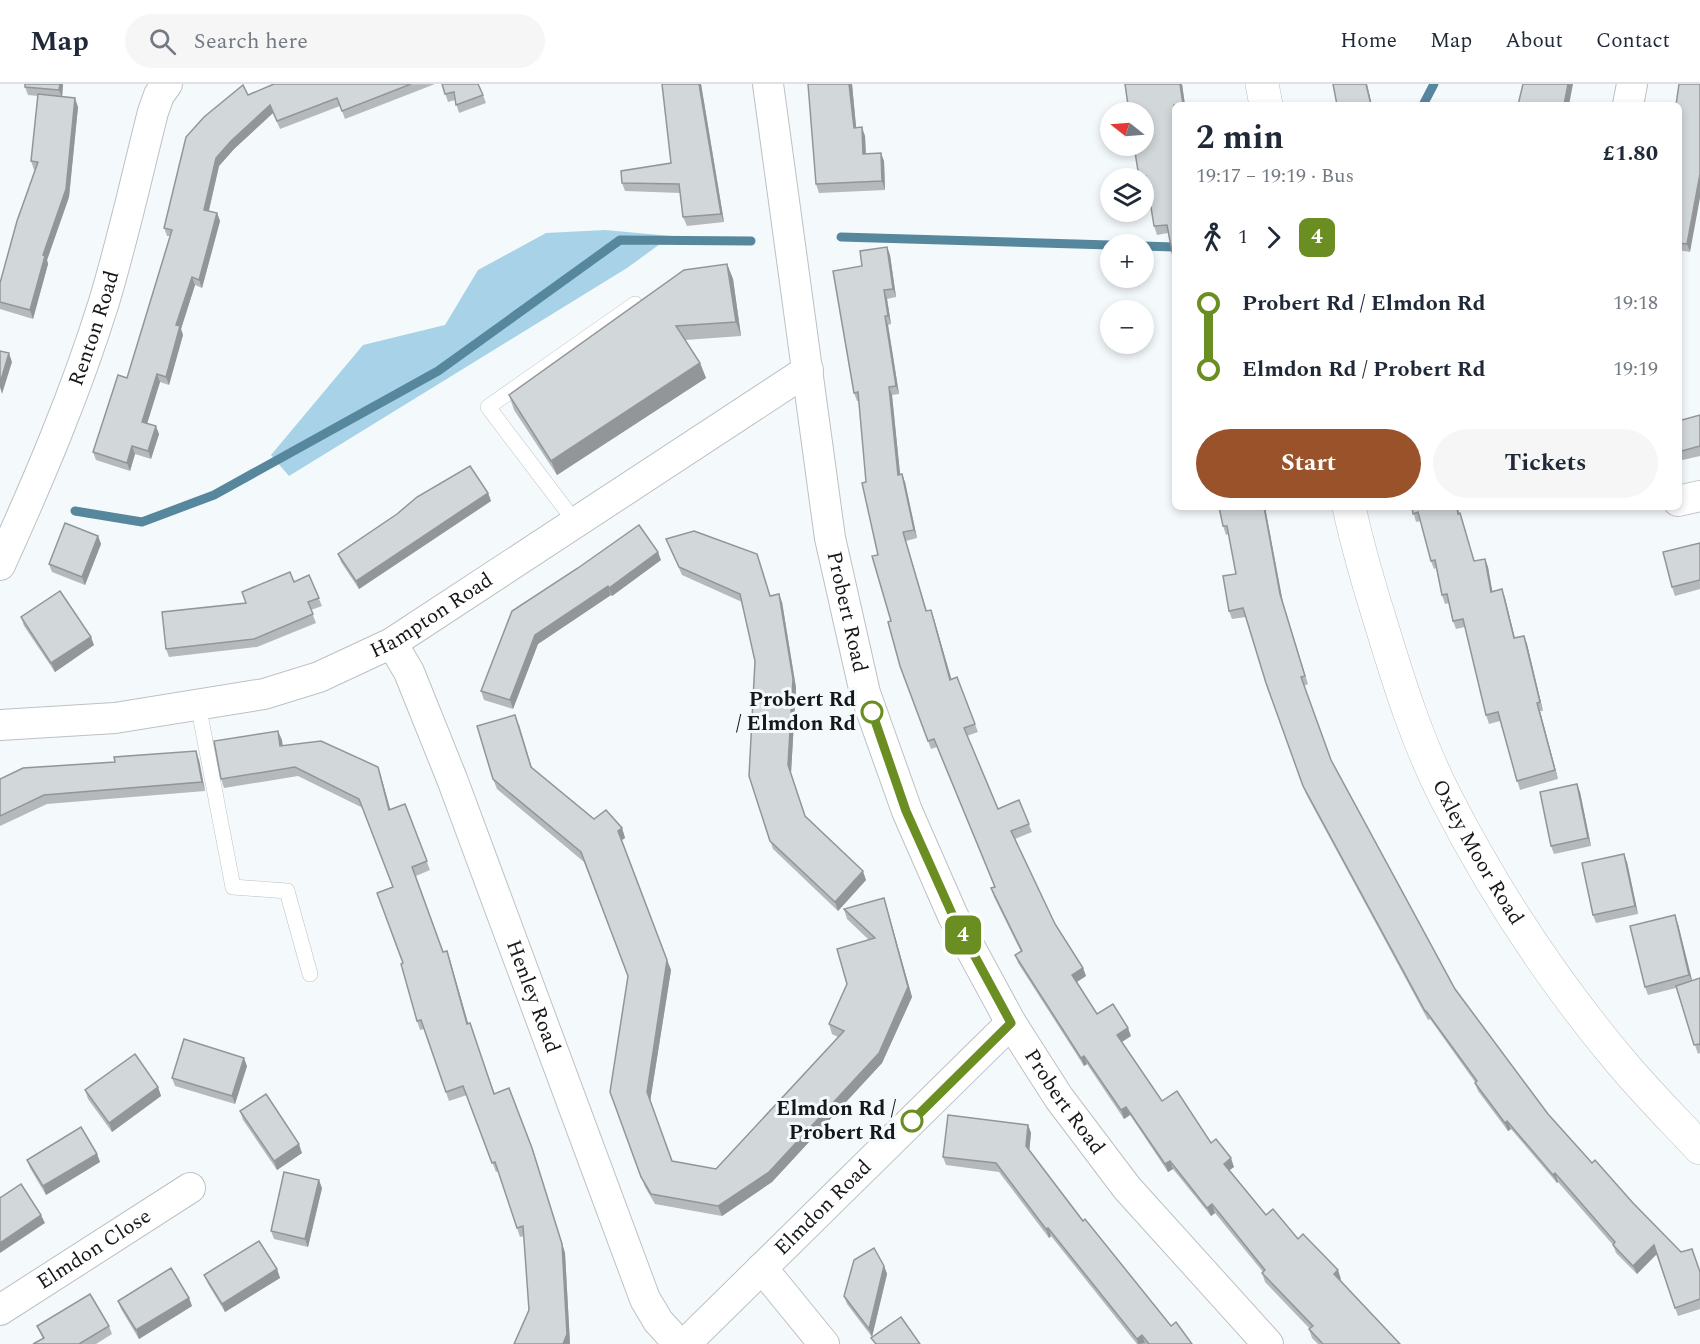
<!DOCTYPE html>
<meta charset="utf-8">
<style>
:root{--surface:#fff;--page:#f6f6f7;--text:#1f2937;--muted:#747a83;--line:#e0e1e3;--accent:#99522a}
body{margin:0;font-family:Spectral,serif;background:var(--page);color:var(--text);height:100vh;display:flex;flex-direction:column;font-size:22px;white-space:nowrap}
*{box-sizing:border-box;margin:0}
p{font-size:20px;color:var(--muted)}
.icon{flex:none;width:33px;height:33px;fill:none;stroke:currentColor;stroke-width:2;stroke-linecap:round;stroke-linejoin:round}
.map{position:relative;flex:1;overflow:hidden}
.drawer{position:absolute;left:1172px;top:18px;width:510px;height:408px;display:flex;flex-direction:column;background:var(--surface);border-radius:9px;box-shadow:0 3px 9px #0003}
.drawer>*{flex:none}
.badge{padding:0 12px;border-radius:9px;font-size:21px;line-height:39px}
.needle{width:39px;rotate:287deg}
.fabs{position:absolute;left:1100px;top:18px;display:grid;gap:12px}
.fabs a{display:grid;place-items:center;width:54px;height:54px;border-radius:50%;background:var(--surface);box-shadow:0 3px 9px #0003;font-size:30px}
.map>.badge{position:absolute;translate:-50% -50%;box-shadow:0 0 0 3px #fff}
.legs{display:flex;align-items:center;gap:9px;height:66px;padding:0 24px;font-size:20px}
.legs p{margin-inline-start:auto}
.head{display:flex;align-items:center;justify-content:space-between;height:102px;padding:0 24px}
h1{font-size:33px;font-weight:700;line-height:45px}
.button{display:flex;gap:12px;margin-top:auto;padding:12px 24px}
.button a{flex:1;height:69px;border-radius:36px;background:var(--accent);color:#fff;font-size:24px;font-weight:700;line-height:69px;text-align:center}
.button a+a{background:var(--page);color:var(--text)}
ul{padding:0 24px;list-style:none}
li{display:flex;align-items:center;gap:21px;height:66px;font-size:22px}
li i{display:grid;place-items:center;width:9px;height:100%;margin:0 8px;background:currentColor}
li i::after{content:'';width:15px;height:15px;margin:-8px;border:4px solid;border-radius:50%;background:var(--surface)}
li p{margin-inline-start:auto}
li:first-child i{background:linear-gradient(#0000 50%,currentColor 0)}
li:last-child i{background:linear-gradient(currentColor 50%,#0000 0)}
header{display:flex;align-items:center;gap:36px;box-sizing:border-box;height:84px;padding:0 30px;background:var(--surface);border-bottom:2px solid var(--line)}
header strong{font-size:28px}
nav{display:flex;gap:33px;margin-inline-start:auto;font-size:21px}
.search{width:420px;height:54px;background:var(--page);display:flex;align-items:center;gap:15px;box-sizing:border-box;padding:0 21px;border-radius:33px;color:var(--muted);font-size:22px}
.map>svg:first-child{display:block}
.green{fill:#a7d2e7}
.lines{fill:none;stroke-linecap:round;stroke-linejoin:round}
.stream{stroke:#56879d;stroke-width:9}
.service-casing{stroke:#bdc1c4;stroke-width:16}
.minor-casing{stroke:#bdc1c4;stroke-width:32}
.tertiary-casing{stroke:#bdc1c4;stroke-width:34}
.service{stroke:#fff;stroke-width:15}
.minor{stroke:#fff;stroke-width:30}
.tertiary{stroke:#fff;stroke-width:33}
.wall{fill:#b5b9bb}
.shaded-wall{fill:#939698}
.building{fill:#d2d7d9;stroke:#939698;stroke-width:1.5}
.line-1-casing{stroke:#fff;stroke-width:14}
.line-1{stroke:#6b8e23;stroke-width:9}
.stop-1-dot{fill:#fff;stroke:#6b8e23;stroke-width:3}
.labels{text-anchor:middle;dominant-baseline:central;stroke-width:6;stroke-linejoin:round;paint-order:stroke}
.street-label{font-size:21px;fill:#151718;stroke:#f4f9fb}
.stop-label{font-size:21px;font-weight:bold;fill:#151718;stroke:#f4f9fb;text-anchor:end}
</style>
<header>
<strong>Map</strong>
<div class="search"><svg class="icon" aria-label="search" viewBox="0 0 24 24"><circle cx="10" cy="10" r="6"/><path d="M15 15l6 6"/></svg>Search here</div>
<nav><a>Home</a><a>Map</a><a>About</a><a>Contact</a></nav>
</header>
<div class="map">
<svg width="1700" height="1260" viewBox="0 0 1700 1260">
<rect width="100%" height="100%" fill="#f4f9fb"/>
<!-- green -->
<path class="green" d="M605,146L671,152L627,184L289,392L271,371L363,261L445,241L478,186L546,149Z"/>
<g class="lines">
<!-- stream -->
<g class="stream">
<path d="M1423,21L1434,0"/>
<path d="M841,153L1110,161"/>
<path d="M1143,162L1174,163"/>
<path d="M75,427L142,438L214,411L438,287L620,156L751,157"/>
</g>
<defs>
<g id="service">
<path d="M576,439L488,323L635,220"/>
<path d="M198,620L233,803L287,807L310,890"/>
</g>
<g id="minor">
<path id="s1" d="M768,0L830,454L865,609L907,727L953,832L1011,939L1059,1014L1127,1104L1268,1260"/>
<path d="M1628,21L1632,0"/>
<path d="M1678,417L1700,412"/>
<path id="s2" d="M0,481C39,395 76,308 104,218C123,155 137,91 153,28L159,11L167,0"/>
<path id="s3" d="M392,559L409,588L452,695L645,1215L658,1237L679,1260"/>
<path id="s4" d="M0,641L115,634L264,610L319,593L392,559L808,286"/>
<path d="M762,1184L824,1260"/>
<path id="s5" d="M0,1226L190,1104"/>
<path id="s6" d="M685,1260L1011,939"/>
</g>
<g id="tertiary">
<path d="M1262,0L1266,21"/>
<path id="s7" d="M1349,423C1358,464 1370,505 1383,546C1400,602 1418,659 1445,712C1493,806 1552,896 1620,977C1645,1007 1673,1035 1700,1064"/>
</g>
</defs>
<!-- service casing -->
<use href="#service" class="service-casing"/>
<!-- minor casing -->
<use href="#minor" class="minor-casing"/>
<!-- tertiary casing -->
<use href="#tertiary" class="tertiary-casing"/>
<!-- service -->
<use href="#service" class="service"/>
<!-- minor -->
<use href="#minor" class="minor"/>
<!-- tertiary -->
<use href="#tertiary" class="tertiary"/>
</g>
<!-- wall -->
<g class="wall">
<path d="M63,0L62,13L78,23L69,113L47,176L48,180L33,235L0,225V199L35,86H34L31,77L38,12L28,11L25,3Z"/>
<path d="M274,0H435L345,35L340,22L280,45L273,29L234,65L219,82L209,127L217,129L220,137L202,204L195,201L181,245L183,251L169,301L160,298L147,340L159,350L151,375L135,370L130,387L96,376L93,368L127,294L170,152H167L164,144L248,11Z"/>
<path d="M442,0L483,11L486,19L459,29L455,16L448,18Z"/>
<path d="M701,0L724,138L687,142L683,133L680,109L625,107L622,99L671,79Z"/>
<path d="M808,0H852L856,44L865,52L866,69L884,77L885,106L819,109L816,100Z"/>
<path d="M1182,0L1185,21H1174L1168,149L1157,151L1154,142L1148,100L1143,101V94H1139V93Z"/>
<path d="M1678,21L1690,168L1678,166Z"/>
<path d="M887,163L890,171L896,213L887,215L891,240L888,241L899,310L892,311L900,390L905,398L917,454L906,457L927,527L934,535L951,595L957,593L978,648L967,652L998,725L1019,716L1032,748L1015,755L1055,840L1083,884L1086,892L1077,898L1097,930L1131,952L1122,958L1162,1017L1211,1059L1234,1083L1229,1086L1266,1131L1298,1155L1341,1195L1340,1196L1400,1260H1318L1312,1254L1309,1245H1310L1265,1198L1262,1189L1263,1188L1215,1129L1211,1132L1173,1085L1168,1088L1130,1031L1124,1035L1087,980L1084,982L1018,879L1015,871L1021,868L994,813L991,804L995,803L937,663L931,665L900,582L878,471L866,398L859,317H857L854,309L862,182Z"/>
<path d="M727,180L733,195L741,252L685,256L700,279L706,294L557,391L514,326L509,311Z"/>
<path d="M1700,331V372L1678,377V337Z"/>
<path d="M488,409L491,417L359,505L341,478L338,470Z"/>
<path d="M1219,423H1265L1283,519L1308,600L1304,602L1331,676L1455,905L1548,1030L1592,1079L1633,1119L1700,1188V1225L1678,1232L1656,1170L1637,1190L1616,1169L1613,1161L1558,1098L1557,1099L1511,1045L1508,1047L1478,1007L1475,999V998L1430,935L1428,936L1306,710L1266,599L1246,533L1232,535L1229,527L1236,490L1229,450L1226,451L1223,442Z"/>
<path d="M1412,423H1458L1459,429L1463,437L1474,477L1485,475L1488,483L1492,508L1505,514L1515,554L1524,552L1527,560L1543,627H1540L1558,695L1520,706L1500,637L1489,640L1486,631L1465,543L1456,545L1453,537L1449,519L1445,520L1442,511L1436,484L1434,485L1431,477L1421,437L1416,438Z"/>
<path d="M98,452L101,460L85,501L52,488L49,480Z"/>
<path d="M666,455L782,518L796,604L791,689L805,733L866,796L838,827L773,765L749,692L755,577L742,518L682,491Z"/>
<path d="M1700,459V505L1675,512L1672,503Z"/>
<path d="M661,476L612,512L611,511L538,560L513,625L484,616L481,607L578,484Z"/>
<path d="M309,491L322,522L311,526L316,539L257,563L169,573L166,565L246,519Z"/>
<path d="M21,533L94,561L55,588L24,542Z"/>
<path d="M519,640L532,684L594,735L622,744L625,754L622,756L671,886L650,1018L672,1077L716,1085L838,953L832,950L829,940L869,856L847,835L844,825L887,824L912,913L882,979L772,1098L722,1132L655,1120L645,1103L610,1008L628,892L584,778L497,705L493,695Z"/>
<path d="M282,656V661L378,683L390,726L405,720L430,786L416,792L443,868L447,867L450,876L468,940L495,1010L535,1073L565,1169L570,1259L529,1226L524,1152L520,1153L498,1087L496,1088L467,1011L449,1017L424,945L420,946L417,937L403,879L393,803L363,724L298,692L224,704L221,695Z"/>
<path d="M199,676L205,707L47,720L0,742V695Z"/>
<path d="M1580,708L1591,762L1554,770L1551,762Z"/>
<path d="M1627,778L1638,830L1596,839L1593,831Z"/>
<path d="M1678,840L1692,897L1700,894V969L1698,970L1676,904L1648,911L1645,903Z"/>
<path d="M247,982L235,1020L175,1002L172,994Z"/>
<path d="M158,1003L161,1012L112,1048L88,1015L85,1006Z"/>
<path d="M240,1027L302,1069L277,1086L243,1036Z"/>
<path d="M1028,1041L1031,1049L1029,1066L1083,1137L1171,1242L1192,1260H1137L1051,1152L1049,1154L999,1088L946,1081L943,1073Z"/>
<path d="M97,1070L100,1078L46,1111L30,1084L27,1076Z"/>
<path d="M322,1104L308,1163L274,1155L271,1147Z"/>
<path d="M884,1182L887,1190L872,1253L847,1220L844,1212Z"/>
<path d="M277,1185L280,1194L225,1228L208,1200L204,1191Z"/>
<path d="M189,1214L192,1222L139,1255L121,1225L118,1217Z"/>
<path d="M37,1242H109L112,1250L96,1260H33L43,1255Z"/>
</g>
<!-- shaded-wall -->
<g class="shaded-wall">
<path d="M60,0H63L62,14L59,6Z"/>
<path d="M699,0H701L724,138L721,130Z"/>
<path d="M849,0H852L857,52L854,44Z"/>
<path d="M1180,0H1182L1185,21H1183Z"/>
<path d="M1366,0H1367L1372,21H1371Z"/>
<path d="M1568,0H1573L1569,21H1564Z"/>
<path d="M75,14L78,23L69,113L47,176L48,180L33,235L30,226L43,171Z"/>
<path d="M270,21L273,29L234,65L219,82L207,134L204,126L216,74L231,57Z"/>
<path d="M862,43L865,52L866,78L863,70Z"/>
<path d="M881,69L884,77L885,106L882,97Z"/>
<path d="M1700,90V114L1690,168L1687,160Z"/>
<path d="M217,129L220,137L202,204L199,196Z"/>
<path d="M887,163L890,171L896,213L893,205Z"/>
<path d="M727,180L733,195L741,252L736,238Z"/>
<path d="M192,193L195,201L181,245L183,251L169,301L166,293L176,241Z"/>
<path d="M884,206L887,215L891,240L888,232Z"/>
<path d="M885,232L888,241L899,310L896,302Z"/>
<path d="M9,269L12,278L2,310L0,303V299Z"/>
<path d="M700,279L706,294L557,391L551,377Z"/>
<path d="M157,290L160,298L145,346L142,338Z"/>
<path d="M889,303L892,311L901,399L898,391Z"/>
<path d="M156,342L159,350L151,375L148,367Z"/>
<path d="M132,362L135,370L130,387L127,379Z"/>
<path d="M902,390L905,398L917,454L914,446Z"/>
<path d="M488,409L491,417L359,505L356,497Z"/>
<path d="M1264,423H1265L1283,519L1308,600L1280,510Z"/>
<path d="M98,452L101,460L85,501L82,493Z"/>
<path d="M658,468L661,476L612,512L609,504Z"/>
<path d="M1485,475L1488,483L1494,516L1491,508Z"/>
<path d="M608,502L611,511L538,560L513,625L510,616L535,551Z"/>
<path d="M1502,505L1505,514L1517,563L1514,554Z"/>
<path d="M779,510L782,518L796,604L791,689L788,681Z"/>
<path d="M931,526L934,535L954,604L950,596Z"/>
<path d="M1524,552L1527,560L1543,627L1540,618Z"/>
<path d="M91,553L94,561L55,588L51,579Z"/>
<path d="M1537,619L1540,627L1558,695L1555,686Z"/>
<path d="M278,647L282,656L284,671L280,662Z"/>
<path d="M196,667L199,676L205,707L202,698Z"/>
<path d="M378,683L381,692L393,735L389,726Z"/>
<path d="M1577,700L1580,708L1591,762L1588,754Z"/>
<path d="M622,744L625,754L622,756L618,747Z"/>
<path d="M1624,770L1627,778L1638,830L1635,822Z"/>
<path d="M863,787L866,796L838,827L835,818Z"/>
<path d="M884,814L887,824L912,913L882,979L772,1098L722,1132L718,1122L879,969Z"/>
<path d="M1675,831L1678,840L1693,900L1689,891Z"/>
<path d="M447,867L450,876L471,949L467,940Z"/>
<path d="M667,876L671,886L650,1018L647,1008Z"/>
<path d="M1083,884L1086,892L1075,899L1072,891Z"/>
<path d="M1128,944L1131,952L1120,959L1117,951Z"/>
<path d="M1084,972L1087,980L1084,982L1081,974Z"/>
<path d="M244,974L247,982L235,1020L232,1012Z"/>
<path d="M158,1003L161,1012L112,1048L109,1039Z"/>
<path d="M1126,1023L1130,1031L1124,1035L1121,1026Z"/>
<path d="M1507,1037L1511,1045L1508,1047L1505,1039Z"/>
<path d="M1028,1041L1031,1049L1029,1070L1026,1062Z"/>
<path d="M299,1060L302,1069L277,1086L274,1077Z"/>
<path d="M532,1064L565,1169L570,1260H563Z"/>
<path d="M97,1070L100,1078L46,1111L43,1102Z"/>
<path d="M1231,1074L1234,1083L1227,1088L1224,1080Z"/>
<path d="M1170,1077L1173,1085L1168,1088L1165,1080Z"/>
<path d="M1555,1089L1558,1098L1557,1099L1553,1091Z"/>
<path d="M319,1096L322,1104L308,1163L305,1155Z"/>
<path d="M1212,1120L1215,1129L1211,1132L1207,1124Z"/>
<path d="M41,1131L45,1139L0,1169V1159Z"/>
<path d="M1048,1144L1051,1152L1049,1154L1046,1145Z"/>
<path d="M1654,1161L1657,1170L1637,1190L1633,1182Z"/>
<path d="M884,1182L887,1190L872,1253L869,1245Z"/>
<path d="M277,1185L280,1194L225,1228L222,1220Z"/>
<path d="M1338,1186L1341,1195L1337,1199L1334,1190Z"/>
<path d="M189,1214L192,1222L139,1255L136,1246Z"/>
<path d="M1142,1251L1145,1259L1138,1260L1137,1255Z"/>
</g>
<!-- building -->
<g class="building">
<path d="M25,0H60L59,6L25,3Z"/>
<path d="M274,0H411L342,27L337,14L277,37L270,21L231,57L216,74L204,126L217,129L199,196L192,193L176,241L180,242L166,293L157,290L142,338L156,342L148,367L132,362L127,379L93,368L118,291L127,294L172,146L164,144L186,53L204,33L243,1L248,11Z"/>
<path d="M442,0H478L483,11L456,21L454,8L445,10Z"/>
<path d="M662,0H699L721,130L683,133L679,100L622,99L621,87L671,79Z"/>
<path d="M808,0H849L854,44L862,43L863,70L881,69L882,97L816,100Z"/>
<path d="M1125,0H1180L1183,21H1174V178L1167,141L1154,142L1146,92L1139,93L1134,62H1143V28H1129Z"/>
<path d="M1333,0H1366L1371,21H1337Z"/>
<path d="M1523,0H1568L1564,21H1518Z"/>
<path d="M1679,0H1700V90L1687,160L1678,159V21H1676Z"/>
<path d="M38,10L75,14L66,105L43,171L45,172L30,226L0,218V199L17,137L38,78L31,77Z"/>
<path d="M887,163L893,205L884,206L888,232H885L896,302L889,303L898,391L902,390L914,446L903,448L926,527L931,526L950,596L957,593L975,640L964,644L998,725L1019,716L1029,740L1011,747L1055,840L1083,884L1072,891L1097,930L1113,920L1128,944L1117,951L1162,1017L1177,1007L1211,1059L1216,1055L1231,1074L1224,1080L1266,1131L1273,1125L1298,1155L1303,1150L1338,1186L1334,1190L1400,1260H1323L1309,1245L1313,1242L1262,1189L1265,1186L1212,1120L1207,1124L1170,1077L1165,1080L1126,1023L1121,1026L1084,972L1081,974L1015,871L1022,867L991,804L995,803L934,655L928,657L900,582L888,538L891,537L872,472L878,471L862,399L866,398L858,308L854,309L833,187L862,182L860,167Z"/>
<path d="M727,180L736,238L676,242L700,279L551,377L509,311L684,186Z"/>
<path d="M0,267L9,269L0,299Z"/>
<path d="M1700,331V362L1678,368V337Z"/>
<path d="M470,382L488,409L356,497L338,470L397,430L417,413Z"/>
<path d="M1219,423H1264L1280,510L1305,592L1301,593L1331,676L1455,905L1548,1030L1592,1079L1595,1076L1633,1119L1681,1168L1692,1165L1700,1188V1215L1675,1224L1654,1161L1633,1182L1613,1161L1615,1158L1555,1089L1553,1091L1507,1037L1505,1039L1475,999L1477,997L1426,927H1425L1303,702L1266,599L1243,524L1229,527L1223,492L1236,490L1227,442H1223Z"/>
<path d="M1412,423H1457L1458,430L1460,429L1474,477L1485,475L1491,508L1502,505L1514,554L1524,552L1540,618L1537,619L1555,686L1517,697L1498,628L1486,631L1463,535L1453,537L1447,510L1442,511L1435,476L1431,477L1418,428L1413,430Z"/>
<path d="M65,439L98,452L82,493L49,480Z"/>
<path d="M639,441L658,468L609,504L608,502L535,551L510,616L481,607L512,527L578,484Z"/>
<path d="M694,447L757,470L770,512L779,510L793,595L788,681L805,732L863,787L835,818L770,757L749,692L755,577L740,510L679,483L666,455Z"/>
<path d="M1700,459V496L1672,503L1663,468Z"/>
<path d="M290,488L294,498L309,491L319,514L308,518L313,530L254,555L166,565L162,528L246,519L242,508Z"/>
<path d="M60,507L91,553L51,579L21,533Z"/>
<path d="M515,631L531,683L594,735L606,726L622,744L618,747L667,876L647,1008L672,1077L716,1085L844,947L829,940L847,900L837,865L875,854L844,825L884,814L908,903L879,969L769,1088L718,1122L651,1110L641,1093L610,1008L628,892L581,768L493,695L477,642Z"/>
<path d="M278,647L280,662L321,657L378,683L389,726L405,720L427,777L412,783L443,868L447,867L467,940L470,939L494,1010L509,1004L532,1064L562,1160L567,1250L563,1260H514L529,1226L523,1142L517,1144L495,1078L492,1079L463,1002L446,1008L421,936L417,937L401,880L403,879L377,809L393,803L359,715L295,683L221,695L214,657Z"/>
<path d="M196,667L202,698L44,711L0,732V695L23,684L115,678L114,673Z"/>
<path d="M1577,700L1588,754L1551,762L1540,708Z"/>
<path d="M1624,770L1635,822L1593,831L1582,779Z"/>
<path d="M1675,831L1689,891L1645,903L1630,842Z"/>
<path d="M1700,894V961L1699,960L1694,961L1676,902Z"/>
<path d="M184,955L244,974L232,1012L172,994Z"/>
<path d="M135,970L158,1003L109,1039L85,1006Z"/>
<path d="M266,1010L299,1060L274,1077L240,1027Z"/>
<path d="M948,1031L1028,1041L1026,1062L1083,1137L1085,1135L1171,1242L1176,1238L1192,1260H1149L1142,1251L1137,1255L1048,1144L1046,1145L996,1079L943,1073Z"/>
<path d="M81,1043L97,1070L43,1102L27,1076Z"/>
<path d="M284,1088L319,1096L305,1155L271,1147Z"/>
<path d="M21,1100L41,1131L0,1159V1114Z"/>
<path d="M259,1157L277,1185L222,1220L204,1191Z"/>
<path d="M874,1164L884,1182L869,1245L844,1212L854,1176Z"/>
<path d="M171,1184L189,1214L136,1246L118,1217Z"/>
<path d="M90,1210L109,1242L79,1260H33L44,1254L37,1242Z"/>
<path d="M901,1233L920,1260H876L871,1254Z"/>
</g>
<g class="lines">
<defs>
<path id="line-1" d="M872,628L906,727L953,832L1011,939L912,1037"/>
</defs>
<!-- line-1 casing -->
<use href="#line-1" class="line-1-casing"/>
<!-- line-1 -->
<use href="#line-1" class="line-1"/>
</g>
<!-- markers -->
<g class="stop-1-dot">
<circle cx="872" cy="628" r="10"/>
<circle cx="912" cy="1037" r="10"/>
</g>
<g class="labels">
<!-- street labels -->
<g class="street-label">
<text stroke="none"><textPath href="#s2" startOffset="255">Renton Road</textPath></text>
<text stroke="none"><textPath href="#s1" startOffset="534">Probert Road</textPath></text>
<text stroke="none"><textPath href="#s4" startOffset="452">Hampton Road</textPath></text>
<text stroke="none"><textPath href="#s7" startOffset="370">Oxley Moor Road</textPath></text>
<text stroke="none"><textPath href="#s3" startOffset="381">Henley Road</textPath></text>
<text stroke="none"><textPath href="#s1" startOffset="1074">Probert Road</textPath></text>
<text stroke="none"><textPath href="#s6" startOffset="194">Elmdon Road</textPath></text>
<text stroke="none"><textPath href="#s5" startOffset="112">Elmdon Close</textPath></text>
</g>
<!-- stop labels -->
<g class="stop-label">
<text x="856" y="616">Probert Rd<tspan x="856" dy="24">/ Elmdon Rd</tspan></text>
<text x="896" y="1025">Elmdon Rd /<tspan x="896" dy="24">Probert Rd</tspan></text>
</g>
</g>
</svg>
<div class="fabs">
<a><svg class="needle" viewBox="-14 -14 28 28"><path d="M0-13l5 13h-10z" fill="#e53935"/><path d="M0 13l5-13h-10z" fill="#747a83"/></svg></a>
<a><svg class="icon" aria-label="layers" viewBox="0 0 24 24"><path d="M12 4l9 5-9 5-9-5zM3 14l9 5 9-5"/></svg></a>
<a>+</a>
<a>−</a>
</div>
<b class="badge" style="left:963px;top:851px;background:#6b8e23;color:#fff">4</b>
<section class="drawer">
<div class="head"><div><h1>2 min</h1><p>19:17 – 19:19 · Bus</p></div><b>£1.80</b></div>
<div class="legs"><svg class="icon" aria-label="walk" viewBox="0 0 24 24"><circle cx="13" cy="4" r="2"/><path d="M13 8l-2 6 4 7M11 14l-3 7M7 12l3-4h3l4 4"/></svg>1<svg class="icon" aria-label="forward" viewBox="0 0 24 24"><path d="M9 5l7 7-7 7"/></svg><b class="badge" style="background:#6b8e23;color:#fff">4</b></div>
<ul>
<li><i style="color:#6b8e23"></i><b>Probert Rd / Elmdon Rd</b><p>19:18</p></li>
<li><i style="color:#6b8e23"></i><b>Elmdon Rd / Probert Rd</b><p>19:19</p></li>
</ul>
<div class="button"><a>Start</a><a>Tickets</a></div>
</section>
</div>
